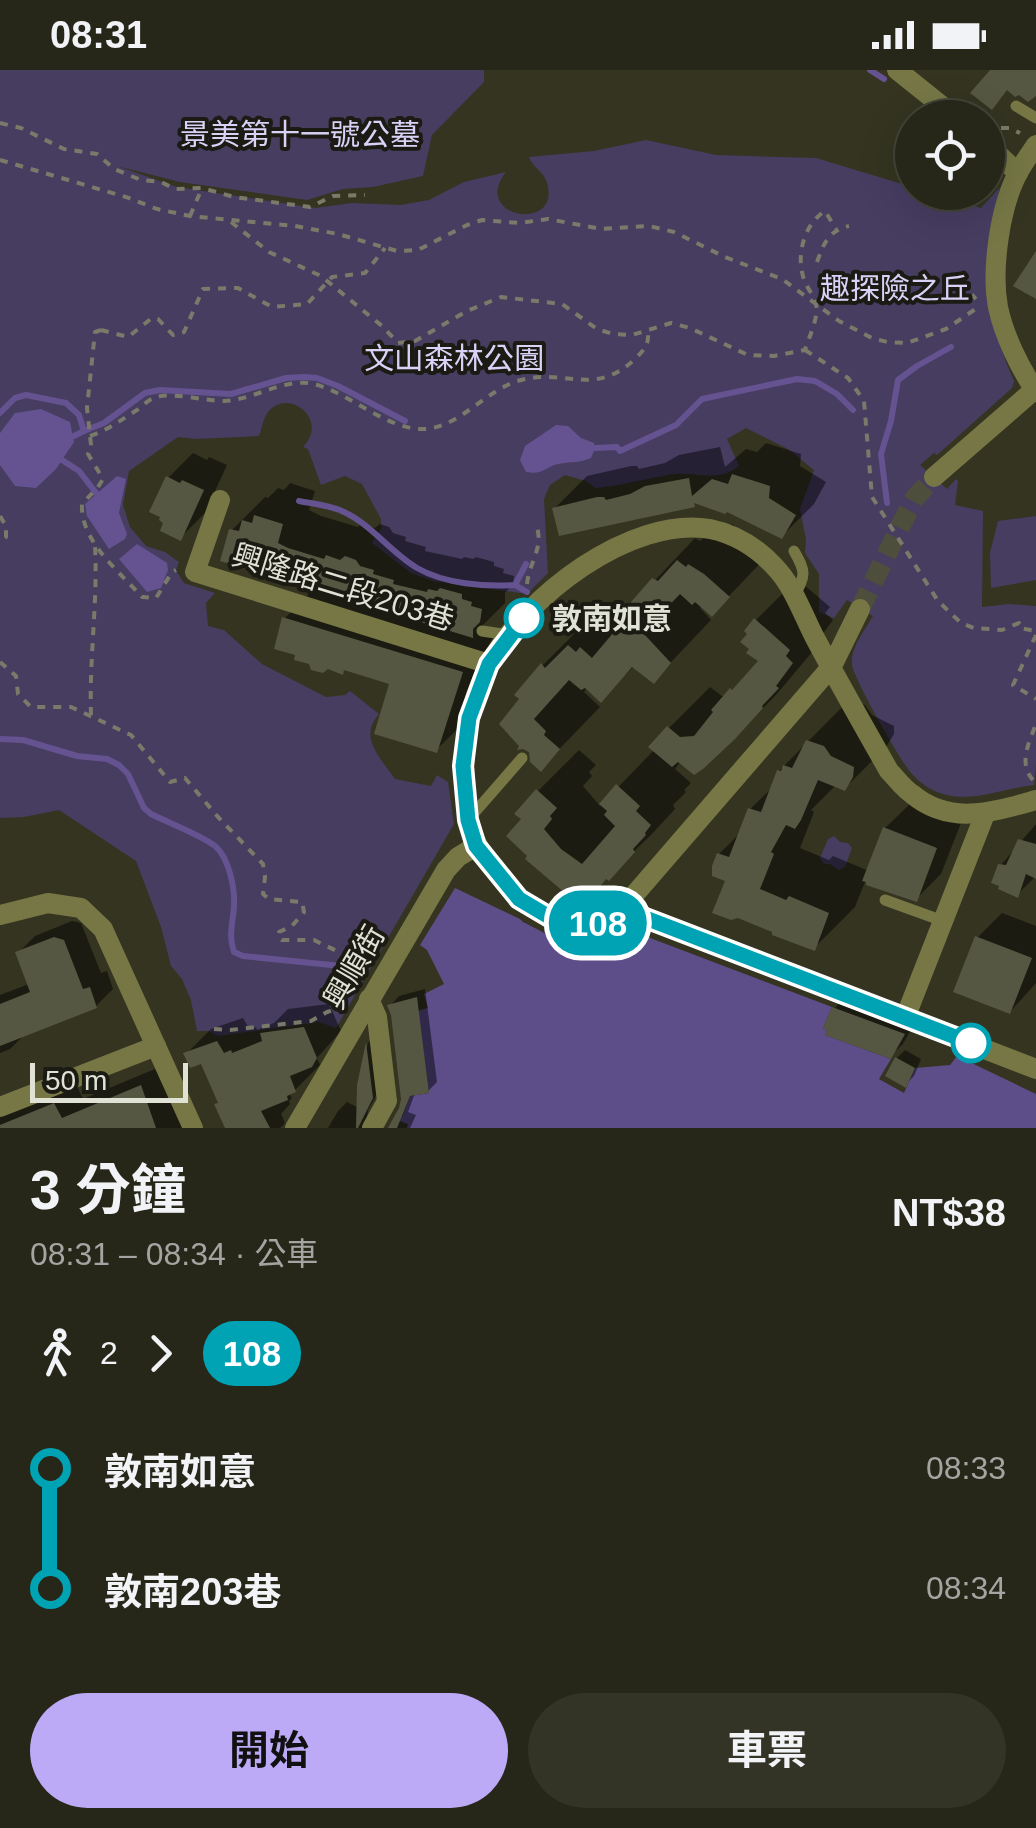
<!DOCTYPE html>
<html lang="zh-TW">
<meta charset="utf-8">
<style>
:root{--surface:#272719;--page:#333326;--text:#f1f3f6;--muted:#a4a5a2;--line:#434438;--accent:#bcaaf6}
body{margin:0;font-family:Helvetica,"Noto Sans TC",sans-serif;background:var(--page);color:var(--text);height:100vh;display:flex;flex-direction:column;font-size:38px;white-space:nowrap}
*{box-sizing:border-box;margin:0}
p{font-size:32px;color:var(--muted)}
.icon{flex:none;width:55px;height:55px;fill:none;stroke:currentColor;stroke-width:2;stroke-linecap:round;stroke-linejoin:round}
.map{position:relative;height:1058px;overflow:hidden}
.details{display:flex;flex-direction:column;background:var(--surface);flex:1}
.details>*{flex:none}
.badge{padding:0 20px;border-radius:32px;font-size:35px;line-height:65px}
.tools{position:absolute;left:895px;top:30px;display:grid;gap:20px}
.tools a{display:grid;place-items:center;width:110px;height:110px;border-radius:50%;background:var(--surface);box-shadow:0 10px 40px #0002,0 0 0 2px var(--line);font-size:50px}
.scale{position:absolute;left:30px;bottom:25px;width:158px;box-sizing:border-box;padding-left:10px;border:5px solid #e1e2d6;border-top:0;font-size:28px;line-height:35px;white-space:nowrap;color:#e1e2d6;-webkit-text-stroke:8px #1b1b13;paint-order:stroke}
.map>.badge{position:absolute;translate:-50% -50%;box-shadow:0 0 0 5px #fff}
.legs{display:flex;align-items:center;gap:15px;height:110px;padding:0 30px;font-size:32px}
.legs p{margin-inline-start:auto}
.headline{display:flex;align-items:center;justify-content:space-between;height:170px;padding:0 30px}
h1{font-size:55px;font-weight:700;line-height:75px}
.cta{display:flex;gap:20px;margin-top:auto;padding:20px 30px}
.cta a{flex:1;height:115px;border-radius:60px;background:var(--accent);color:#111;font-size:40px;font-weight:700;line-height:115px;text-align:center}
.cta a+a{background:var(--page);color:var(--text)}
ul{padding:0 30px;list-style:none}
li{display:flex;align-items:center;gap:35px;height:120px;font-size:38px}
li i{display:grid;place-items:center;width:15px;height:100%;margin:0 12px;background:currentColor}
li i::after{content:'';width:25px;height:25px;margin:-12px;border:8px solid;border-radius:50%;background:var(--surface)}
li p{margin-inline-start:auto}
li:first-child i{background:linear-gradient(#0000 50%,currentColor 0)}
li:last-child i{background:linear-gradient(currentColor 50%,#0000 0)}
.status{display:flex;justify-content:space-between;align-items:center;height:70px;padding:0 50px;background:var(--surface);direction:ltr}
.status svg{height:28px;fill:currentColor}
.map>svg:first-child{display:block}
.green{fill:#463d61}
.forest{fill:#5d4d89}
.water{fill:#645390}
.shadow{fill:#0007}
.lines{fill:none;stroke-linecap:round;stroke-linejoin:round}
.stream{stroke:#645390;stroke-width:6}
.building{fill:#565743}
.minor-tunnel{stroke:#4e4e3c;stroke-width:20;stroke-dasharray:20 10;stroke-linecap:butt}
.path{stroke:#797a69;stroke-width:4;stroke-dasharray:8 8;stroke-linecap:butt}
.service{stroke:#767745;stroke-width:11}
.minor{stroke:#767745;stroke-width:20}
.path-bridge{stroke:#797a69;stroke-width:4;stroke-dasharray:8 8;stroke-linecap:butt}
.line-1-casing{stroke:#fff;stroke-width:22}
.line-1{stroke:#00a3b4;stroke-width:15}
.stop-1-dot{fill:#fff;stroke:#00a3b4;stroke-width:5}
.labels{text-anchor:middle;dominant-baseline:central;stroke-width:8;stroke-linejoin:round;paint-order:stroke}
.park-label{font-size:30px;fill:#d9d1f6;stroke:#1b1b13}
.street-label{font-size:30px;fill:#e1e2d6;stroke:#1b1b13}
.stop-label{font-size:30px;font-weight:bold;fill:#e1e2d6;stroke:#1b1b13;text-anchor:start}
</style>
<div class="status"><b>08:31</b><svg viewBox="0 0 49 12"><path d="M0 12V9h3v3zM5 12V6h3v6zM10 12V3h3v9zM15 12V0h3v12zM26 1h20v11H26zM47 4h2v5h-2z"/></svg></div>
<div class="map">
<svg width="1036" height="1058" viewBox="0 0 1036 1058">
<rect width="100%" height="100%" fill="#343421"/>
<!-- green -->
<g class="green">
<path d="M0,0H484V12L432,65L423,106L373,117L343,119L307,130L180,112L117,96L177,117L315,138L352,133L401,135L429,130L464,112L506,102C470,148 562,163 547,113C544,101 533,99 529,87L594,81L646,70L716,85L816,88L912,117V122L930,123L981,138L1000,117C981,198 981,234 1014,311L1012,318L937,385L934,383L920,395L947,419L956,409L958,411L955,435L983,441L982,537L1009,534L1036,536V695L1034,715C1004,718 973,733 943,724C931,721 919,712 911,703C900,690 854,609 852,595C850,578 865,560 873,546L847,530L834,548L819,542V504L805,483L806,470L800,439L814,400L788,379L746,358L727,369L739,396C716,414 694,400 668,405C644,409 620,416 595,418L586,411L565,405L550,415L544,429L548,503L527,524L433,511L411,503L372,473L381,459V449L362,414L345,406L321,415L308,379L303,377C330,349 288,317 268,342C263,349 262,358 259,366L196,369L178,367L129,401L123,435L130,457L146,476L165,482L179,492L176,500L184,513L215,523L206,533L208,556L224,560L262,594L326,627L345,625L350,621L379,644C358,668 380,687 395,709L431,716L437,705L448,712L454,754L336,958L319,952L218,966L209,961H197L191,930L182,909L171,896L161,857L136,791L59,740L24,747L0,748Z"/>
<path d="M1036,446V510L991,518L990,483L998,451Z"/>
<path d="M834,766L840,772L848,773L852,778L845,797L839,800L830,794H824L820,788L828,769Z"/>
</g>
<!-- forest -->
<path class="forest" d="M455,818L520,849L523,852C538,859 577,883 591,878C609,873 617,861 637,863L832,937L823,958L827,960L825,965L891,989L879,1009L904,1023L915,998L950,995L957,986L1036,1024V1058H407L408,1054L395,1049V1044L402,1047L410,1026L429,1023L419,947L409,943L428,938L424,924L444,914L427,880L420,875Z"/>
<!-- water -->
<g class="water">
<path d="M41,339L70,352L74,372L56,399L36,418L15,416L0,395V363L15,343Z"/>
<path d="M556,355L568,356L581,368L594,373L595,378L591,388C578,394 570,391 558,394C543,398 544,405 526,402L520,390L525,376Z"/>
<path d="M117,406L126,409L119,443L127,464L125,469L109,479L87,446L85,434Z"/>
<path d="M137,474L167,493L168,500L161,518L147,522L119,489Z"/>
</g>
<!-- shadow -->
<g class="shadow">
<path d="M766,373L801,384L800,396L826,412L814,434L782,466L726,439L697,431L693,434L555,438L587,406L631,396H637L639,399L665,393L679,385L720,377L725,397L746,379L757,382Z"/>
<path d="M193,383L207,390L209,387L227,395L205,443L180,468L168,408Z"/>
<path d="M290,413L315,421L309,440L321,446L358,457L361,454L375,458L380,454L389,457L393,463L406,467L405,471L426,477L425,481L462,489L464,487L473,489L476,487L494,492V496L504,499L503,503L514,506L513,514L505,523V533L480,558L500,563L475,642L436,680L392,612L346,598L284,549L315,518L232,460L265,427L268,428L278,418L284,420Z"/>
<path d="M720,451L728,458L732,454L745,464L769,484L712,544L702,535L700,538L711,550L654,610L634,596L601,629L587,617L584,622L600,637L541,698L531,680L523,676L543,595L584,554L588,559L611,535L618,542L623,538L626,541L695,468L700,471Z"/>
<path d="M797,509L830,537L825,543L833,550L816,573L818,575L776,625L734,667L681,691L675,699L691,713L684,720L686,722L673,735L675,739L650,766L594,820L525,749L538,721L579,680L596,695L589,702L592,706L583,716L600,736L655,679L669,658L710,617L722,626H726L761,590L756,550Z"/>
<path d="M849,630L865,635L872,645L894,656V664L886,677L845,718L836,715L811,740L814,742L800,778L829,790L833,786L869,801L885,758L910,734L961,753L941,804L916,829L865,812L855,837L814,878L728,810L719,784L741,762L750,739L774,716L779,701Z"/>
<path d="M1036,754V806L1017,825L1001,795Z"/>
<path d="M1002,843L1036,856V913L1010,942L977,868Z"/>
<path d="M72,851L81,853L101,903L107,901L113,919L96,936L25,964L10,979L0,983V925L29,914L18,883L35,866Z"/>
<path d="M425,919L437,1012L428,1021L415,1023L408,1042L416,1045L410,1058H391L401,1039L403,1029L393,945L390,936L399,926Z"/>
<path d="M846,926L916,951L903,974L890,986L834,939Z"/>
<path d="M329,934L341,961L317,988L320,995L290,1025L292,1028L289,1031L290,1034L281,1044L285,1053L280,1058H228L217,1034L220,1031L202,990L186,984L211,959L243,948L250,960L256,957L257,960L274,953L288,939Z"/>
<path d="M375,966L381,1017L368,1040L367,1049L372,1058H328L338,1041L347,1032L359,1038V1015L368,973Z"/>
<path d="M905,980L921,989L914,1006L906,1014L889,1005L897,988Z"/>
<path d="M162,996L185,1058H0V1044L76,1014L83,1029Z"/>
</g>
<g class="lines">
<!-- stream -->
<g class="stream">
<path d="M870,0L884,9"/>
<path d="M0,343L15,328L26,325L66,333L79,345L84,361L74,366"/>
<path d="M84,361L104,353L145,323L160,320L231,324L286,308L304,307L317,308L338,316L405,351"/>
<path d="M595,378L617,377L620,381L676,355L702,329L797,309L815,311L837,324L853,340"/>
<path d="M62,390L79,401L97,424"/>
<path d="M299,431C314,434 330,435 344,442C372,455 391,483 417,498C445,514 485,517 515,515"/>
<path d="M887,433L881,384L891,351L898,310L917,296L951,277"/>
<path d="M526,494L515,515L527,522"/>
<path d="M0,669L23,670L77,686L107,689L119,695L128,704L144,738L151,744C167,752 203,766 215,776C229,788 235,818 234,836C233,853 228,865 234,882L243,886L341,896L363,905"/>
</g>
</g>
<!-- building -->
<g class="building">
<path d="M990,0H1036V26L1028,32L1019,25L1015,27L1007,20L992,40L970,23Z"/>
<path d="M1036,181V229L1013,216Z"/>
<path d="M732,404L770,416L769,428L796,445L782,469L727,442L725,444L694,433L695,437L559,466L552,438L597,427H604L606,430L630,424L645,416L689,408L692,426L712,409L728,414Z"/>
<path d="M166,406L180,413L182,410L204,420L181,471L160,461L163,453L159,450L160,447L149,442Z"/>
<path d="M254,445L283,454L278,473L288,478L324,489L326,485L340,490L345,486L356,490L360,496L374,500L373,504L394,510L393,514L427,522L428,519L437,521L440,518L462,524V529L472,532L471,536L482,539L480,552L473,559V568L220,491L229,459L239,461L242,450L252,453Z"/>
<path d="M677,490L686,497L688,494L704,504L730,527L712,547L695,532L692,535L680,524L654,551L644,564L671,593L654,614L632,597L601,633L585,618L581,620L569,610L534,649L546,661L544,665L560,679L541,702L530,692L529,682L523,679L517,680L519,676L499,654L519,629L514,625L541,593L545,598L568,575L576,582L580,577L592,588L629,544L625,539L652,508L658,511Z"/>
<path d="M282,547L463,602L437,683L374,664L389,614L344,600L343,605L328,599L323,603L311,600L309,594L294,590L295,585L274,579Z"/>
<path d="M754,548L790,580L786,586L793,593L776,616L779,618L762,636L763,638L735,669L703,699L694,705L678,692L672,697L648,677L667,656L680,667L694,666L713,642L711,640L730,618L732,620L758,591L746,583L749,579L740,572L747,564L744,561Z"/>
<path d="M806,670L824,676L831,686L854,697L853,707L845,721L818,710L801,750L795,759L786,755L771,782L774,784L760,819L786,830L789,826L829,843L815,881L772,865V862L738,848L731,850L712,843L725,811L712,806V796L717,783L729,787L748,738L761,742L777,700L781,701L783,695L792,698Z"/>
<path d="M616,714L640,736L636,741L651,755L645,763L646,765L633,779L635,782L609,811L606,809L595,823L591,821L584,829L570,817L565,823L525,789L527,786L506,766L521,749L514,744L536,719L557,738L550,746L552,749L544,759L561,779L582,794L615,756L604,745L607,741L599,734Z"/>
<path d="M883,757L937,778L917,832L866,815V812L862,811Z"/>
<path d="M1018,769L1036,774V809L1026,804L1018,828L998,819L999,816L991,813L998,794L1006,795Z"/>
<path d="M975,866L1032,888L1010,944L953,922Z"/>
<path d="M54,867L64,870L83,919L90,917L97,938L0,976V934L30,922L15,882Z"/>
<path d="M417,927L429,1023L410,1026L397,1058H388L399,1038L401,1029L391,945L387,935Z"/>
<path d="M832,937L905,964L891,989L825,965L827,960L823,958Z"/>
<path d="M304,957L317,988L312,997L290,1006L296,1022L287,1026L288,1030L261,1041L270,1058H225L214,1034L218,1033L201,994L190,998L183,983L217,971L224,983L231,980L232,983L262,971L260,963Z"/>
<path d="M366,972L373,1028L358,1058H356L357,1015Z"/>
<path d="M895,987L915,998L906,1018L885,1006Z"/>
<path d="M141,1015L156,1058H0V1055L54,1033L62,1048Z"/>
</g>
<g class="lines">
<!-- minor-tunnel -->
<path class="minor-tunnel" d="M860,539L907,443L915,428L934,407"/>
<!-- path -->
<g class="path">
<path d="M0,53L21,58L64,79L97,84L114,99L141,110L161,112L175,119L202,118L234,127L310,137L333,126L365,125"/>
<path d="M1001,58H1009L1020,63"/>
<path d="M0,90L126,127L157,139L190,146L295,156L338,164L397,181L418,180L467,155L482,150L520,153L548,149L601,159L649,156L674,162L725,187L782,209L839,251L872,268L887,272L907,273L946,259L977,238"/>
<path d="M190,146L202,118"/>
<path d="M231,152L269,182L321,206L382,256L398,273L415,271L467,241L501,227L562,234L597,259L613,264L632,265L671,253L690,258L748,285L774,286L805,280C809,267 819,247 816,234C814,226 808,219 805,212C795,188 803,155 825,141L836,159"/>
<path d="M817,192C824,173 828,161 849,156"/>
<path d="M961,213L976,229"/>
<path d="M101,260L95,262L87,338L91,375L88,384L103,409L98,417L82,434C80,471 119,501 142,527L156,528L172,502L176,500"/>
<path d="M805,280L848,308L864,331L872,427L938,531L961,553L974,558L1002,560L1019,553L1020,558L1036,561"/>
<path d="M90,366C108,360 121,350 137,340C142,336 149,329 156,327C174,322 205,331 224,331C254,330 285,307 314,314C349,323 384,357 419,359C458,361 485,319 521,310C566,298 595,328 636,288C645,279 649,274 648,262"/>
<path d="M0,446L6,456V467L0,472"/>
<path d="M527,514C529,492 546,475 535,453"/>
<path d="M1036,565L1013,615L1036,629"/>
<path d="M0,592L16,606L18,624L31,637H71L131,665L170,712L185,708L218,747L263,794L265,807L263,824L269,829L302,832L304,842L292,856L279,862L278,866L282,870H314L343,884V899L358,913"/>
<path d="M91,645C89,588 98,532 95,475"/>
<path d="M1033,710C1018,694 1029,672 1036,654"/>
<path d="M214,959L230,960L311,951L327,942L340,938"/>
</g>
<!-- service -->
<g class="service">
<path d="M1016,36L1036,48"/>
<path d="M794,526C806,505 806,502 794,481"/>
<path d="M482,561L509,565"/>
<path d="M468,750L522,688"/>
<path d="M885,830L943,851"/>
</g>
<!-- minor -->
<g class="minor">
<path d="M897,0L957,48"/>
<path d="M988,75L1018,103"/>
<path d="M1036,75C1030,84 1024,92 1019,101C1000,135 991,199 998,237C1004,266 1020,298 1036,322"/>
<path d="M934,407L1034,320"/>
<path d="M220,430L195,502L489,594"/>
<path d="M1036,730C993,742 950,756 912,724C903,718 896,708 889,701C864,657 839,613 815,568C803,545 793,515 774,496C757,478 735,464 710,459C631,445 523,528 489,595C469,633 462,678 465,720C468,754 470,769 492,796C503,810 513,826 528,834C546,845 567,863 590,858C600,855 613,845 622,839L1036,999"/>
<path d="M622,839L832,596L860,539"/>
<path d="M0,845L48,833L81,838L103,859L193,1058"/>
<path d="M369,929L377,947L387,1031L372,1058"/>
<path d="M905,948L985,744"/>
<path d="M0,1037L156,976"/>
<path d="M295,1058L446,800L458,787L476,776"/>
</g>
<!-- path-bridge -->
<path class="path-bridge" d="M101,260L128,267L152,248L158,249L173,265L184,262L203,219L238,218L272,237L307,234L332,207L365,203L385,178"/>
</g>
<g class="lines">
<defs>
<path id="line-1" d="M524,548L489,594L469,648L463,696L468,750L476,776L519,829L568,858H590L622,839L971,973"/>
</defs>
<!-- line-1 casing -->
<use href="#line-1" class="line-1-casing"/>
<!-- line-1 -->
<use href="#line-1" class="line-1"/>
</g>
<!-- markers -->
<g class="stop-1-dot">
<circle cx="524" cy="548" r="18"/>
<circle cx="971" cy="973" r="18"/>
</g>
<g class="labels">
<!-- park labels -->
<g class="park-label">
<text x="300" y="64">景美第十一號公墓</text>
<text x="895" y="218">趣探險之丘</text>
<text x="454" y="288">文山森林公園</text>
</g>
<!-- street labels -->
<g class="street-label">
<text transform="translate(343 517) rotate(17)">興隆路二段203巷</text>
<text transform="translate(354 897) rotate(-60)">興順街</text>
</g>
<!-- stop labels -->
<g class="stop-label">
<text x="552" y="548">敦南如意</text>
</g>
</g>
</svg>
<div class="tools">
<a><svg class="icon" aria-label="locate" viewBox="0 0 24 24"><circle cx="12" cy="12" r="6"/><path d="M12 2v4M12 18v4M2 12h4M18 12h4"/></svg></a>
</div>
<div class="scale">50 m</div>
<b class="badge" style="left:598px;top:853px;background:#00a3b4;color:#fff">108</b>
</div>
<section class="details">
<div class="headline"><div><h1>3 分鐘</h1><p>08:31 – 08:34 · 公車</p></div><b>NT$38</b></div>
<div class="legs"><svg class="icon" aria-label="walk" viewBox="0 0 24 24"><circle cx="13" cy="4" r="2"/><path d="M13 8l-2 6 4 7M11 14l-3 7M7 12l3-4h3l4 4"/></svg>2<svg class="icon" aria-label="forward" viewBox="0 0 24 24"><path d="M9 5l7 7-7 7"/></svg><b class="badge" style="background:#00a3b4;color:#fff">108</b></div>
<ul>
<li><i style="color:#00a3b4"></i><b>敦南如意</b><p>08:33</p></li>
<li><i style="color:#00a3b4"></i><b>敦南203巷</b><p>08:34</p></li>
</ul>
<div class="cta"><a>開始</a><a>車票</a></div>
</section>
